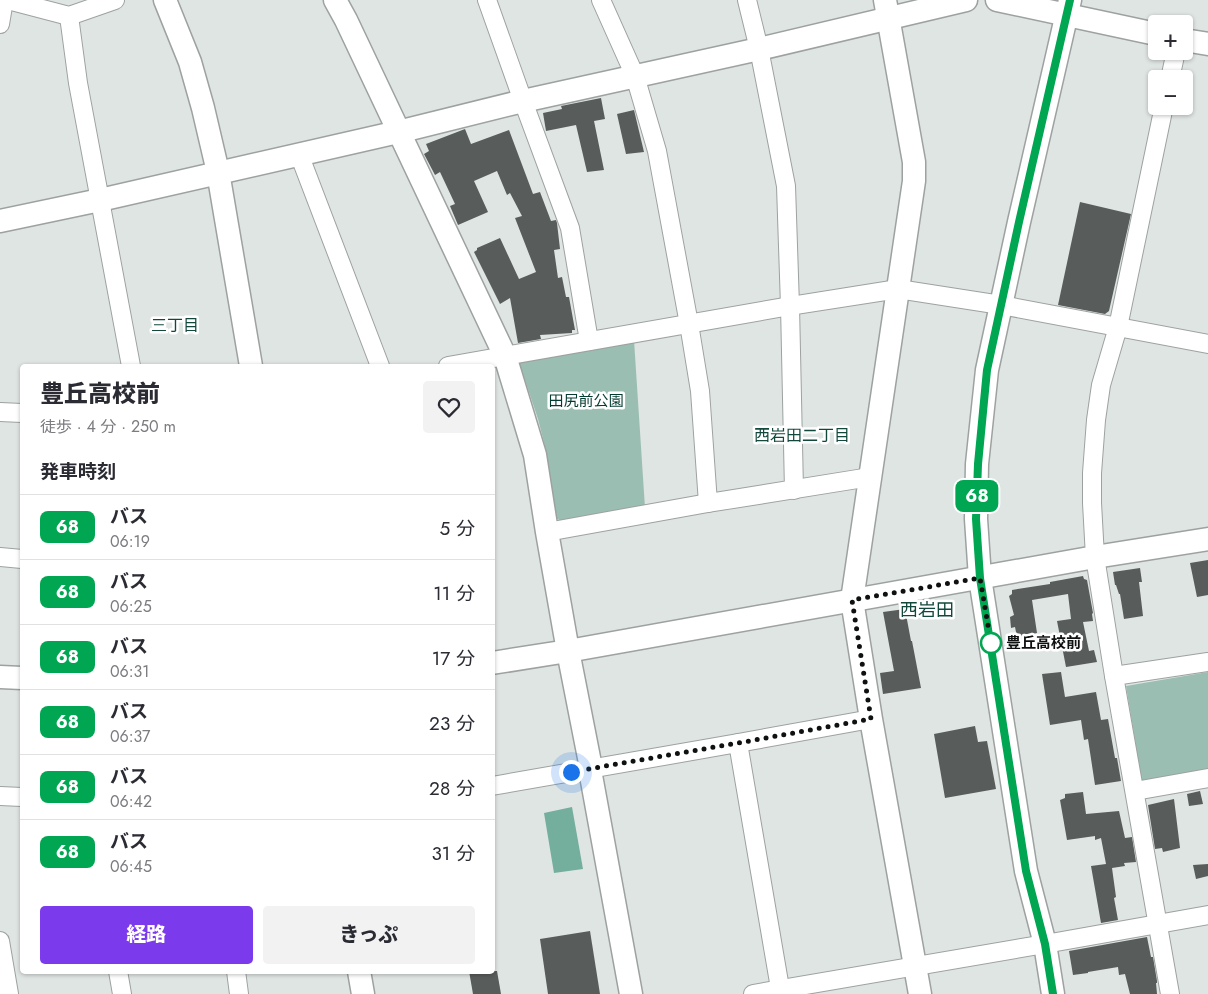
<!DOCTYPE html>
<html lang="ja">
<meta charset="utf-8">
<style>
:root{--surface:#fff;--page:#f2f2f3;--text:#2b2b33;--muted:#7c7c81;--line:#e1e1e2;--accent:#7c3aed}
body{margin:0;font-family:Jost,"Noto Sans JP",sans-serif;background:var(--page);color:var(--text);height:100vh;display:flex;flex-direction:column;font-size:19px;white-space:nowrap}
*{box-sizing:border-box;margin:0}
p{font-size:16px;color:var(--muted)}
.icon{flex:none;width:28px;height:28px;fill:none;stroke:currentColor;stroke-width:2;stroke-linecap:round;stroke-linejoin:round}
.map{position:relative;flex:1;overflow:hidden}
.drawer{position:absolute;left:20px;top:364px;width:475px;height:610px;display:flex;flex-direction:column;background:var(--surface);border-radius:5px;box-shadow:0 1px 4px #0004}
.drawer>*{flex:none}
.badge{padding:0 10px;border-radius:8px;font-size:18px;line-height:32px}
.controls{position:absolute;left:1148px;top:15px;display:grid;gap:10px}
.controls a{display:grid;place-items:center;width:45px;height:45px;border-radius:5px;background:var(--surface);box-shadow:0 1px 4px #0004;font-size:25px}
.you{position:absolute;width:25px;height:25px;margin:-12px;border:4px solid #fff;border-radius:50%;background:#1a73e8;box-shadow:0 0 0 8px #1a73e833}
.map>.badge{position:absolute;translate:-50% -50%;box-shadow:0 0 0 2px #fff}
h2{padding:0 20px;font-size:19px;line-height:45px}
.round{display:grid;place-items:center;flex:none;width:52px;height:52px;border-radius:5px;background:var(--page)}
.summary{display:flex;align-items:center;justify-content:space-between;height:85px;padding:0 20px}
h1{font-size:24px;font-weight:800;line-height:38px}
.cta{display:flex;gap:10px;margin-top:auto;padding:10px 20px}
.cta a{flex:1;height:58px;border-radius:5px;background:var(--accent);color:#fff;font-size:20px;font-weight:800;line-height:58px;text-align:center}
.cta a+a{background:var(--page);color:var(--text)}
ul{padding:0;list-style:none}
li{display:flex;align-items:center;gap:15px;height:65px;padding:0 20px;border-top:1px solid var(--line)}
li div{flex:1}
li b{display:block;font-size:19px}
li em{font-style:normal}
li .badge{min-width:55px;font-weight:700;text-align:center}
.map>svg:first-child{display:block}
.green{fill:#9bbeb3}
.water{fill:#74ae9d}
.building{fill:#585c5b}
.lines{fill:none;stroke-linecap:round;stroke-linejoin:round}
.minor-casing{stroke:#9da2a0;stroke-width:20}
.tertiary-casing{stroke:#9da2a0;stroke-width:25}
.minor{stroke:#fff;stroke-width:18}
.tertiary{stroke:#fff;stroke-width:22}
.line-casing{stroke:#fff;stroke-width:11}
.line{stroke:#00a651;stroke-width:8}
.walk{stroke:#0f1110;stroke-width:5;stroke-dasharray:0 9}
.stop-dot{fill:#fff;stroke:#00a651;stroke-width:2.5}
.labels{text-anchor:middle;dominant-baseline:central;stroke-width:5;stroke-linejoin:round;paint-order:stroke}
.park-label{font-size:15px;fill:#043b30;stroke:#fff}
.stop-label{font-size:15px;font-weight:bold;fill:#0f1110;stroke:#fff;text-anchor:start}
.neighbourhood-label{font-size:16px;fill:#12483c;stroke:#fff}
.quarter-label{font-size:18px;fill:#12483c;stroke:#fff}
</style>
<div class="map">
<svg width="1208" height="994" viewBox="0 0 1208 994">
<rect width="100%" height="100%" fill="#dfe5e3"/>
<!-- green -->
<g class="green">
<path d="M634,340L645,508L561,521L556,518L546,450L538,419L519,362Z"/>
<path d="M1208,672V771L1142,782L1126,686Z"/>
</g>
<!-- water -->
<path class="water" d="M572,807L583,869L554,873L544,813Z"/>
<!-- building -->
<g class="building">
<path d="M601,98L605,119L594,121L604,170L587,172L576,125L546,131L543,113L562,109L561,106Z"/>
<path d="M634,110L644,152L626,154L617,114Z"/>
<path d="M465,129L471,144L509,130L533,194L540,192L551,221L556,220L557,223L560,249L554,250L558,278L562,277L566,297H569L575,330H572V333L540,335L541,339L518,343L510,298L500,304L474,252L477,250V248L500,238L519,279L536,272L515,218L522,216L510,193L507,195L497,171L474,181L488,212L458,225L450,206L455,204L440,172L435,175L424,154L429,151L426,144Z"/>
<path d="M1080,202L1131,214L1109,311L1105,314L1058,305Z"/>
<path d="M1208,560V595L1197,597L1190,563Z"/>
<path d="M1140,568L1142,582H1139L1143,616L1124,619L1120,594H1119L1116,585H1115L1113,572Z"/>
<path d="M1083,576L1084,579L1087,580L1093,613L1092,614L1093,621L1083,622L1089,651L1094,650L1097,662L1066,667L1057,621L1071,619L1068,594L1032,600L1037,633L1017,637L1015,627L1011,628L1010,617L1014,615L1009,596L1012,594V590L1050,584V582Z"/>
<path d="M905,609L911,641H912L921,688L883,694L880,673L894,671L883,612Z"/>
<path d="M1061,672L1065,697L1096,692L1101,720L1108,719L1115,758H1117L1121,781L1095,785L1088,739L1084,740L1081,720L1050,725L1042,674Z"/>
<path d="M975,726L978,742L987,741L996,789L945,798L934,734Z"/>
<path d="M1200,791L1203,804L1189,806L1187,794Z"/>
<path d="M1083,792L1086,814L1119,811L1125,838L1132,837L1136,862L1124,863L1125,866L1112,868L1116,897L1114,898L1118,920L1101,923L1091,866L1106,864L1101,838L1095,840V836L1067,840L1060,800L1065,798V794Z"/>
<path d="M1174,799L1180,848L1163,852L1162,848L1155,849L1148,805Z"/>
<path d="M1208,864V876L1196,879L1193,865Z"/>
<path d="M590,931L600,994H548L540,939Z"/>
<path d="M1147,937L1151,957H1153L1157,981V983H1156L1157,994H1130L1125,974L1119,975L1118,967L1088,972V973L1073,975L1069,951Z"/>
<path d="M469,971H497L501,994H473Z"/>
</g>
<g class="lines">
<defs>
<g id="minor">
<path d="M8,0L69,16L115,0"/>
<path d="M487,0L523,101L570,228L589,341"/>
<path d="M601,0L635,76L657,151L689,324L700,391L708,503"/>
<path d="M747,0L759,49L786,186L790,306L794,490"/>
<path d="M69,16L78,83L131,366"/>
<path d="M0,24L4,0"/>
<path d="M1170,79L1176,51"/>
<path d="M1164,106L1118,327L1101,385L1096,420L1092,473V503L1095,557L1114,676L1170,994"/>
<path d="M299,154L380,366"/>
<path d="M448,366L790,306L898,289L1001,305L1208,344"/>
<path d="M0,412L22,413"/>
<path d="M547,532L708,503L870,477"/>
<path d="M0,557L22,559"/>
<path d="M1114,676L1208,662"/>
<path d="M738,743L781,994"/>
<path d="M492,786L738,743L871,719"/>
<path d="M1135,791L1208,778"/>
<path d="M0,796L22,797"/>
<path d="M0,941L9,994"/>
<path d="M118,971L122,994"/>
<path d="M236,971L239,994"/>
<path d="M753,994L1045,944L1208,915"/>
</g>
<g id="tertiary">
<path d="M165,0L190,62L203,108L218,172L251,366"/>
<path d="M335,0L346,20L505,356L535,455L547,532L568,651L591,768L590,770L631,994"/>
<path d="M885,0L914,162V181L852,600L871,719L920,994"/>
<path d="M997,0L1156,34"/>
<path d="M1184,40L1208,44"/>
<path d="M0,221L100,200L398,132L523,101L759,49L966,0"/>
<path d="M492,663L568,651L1095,557L1208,539"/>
<path d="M0,677L22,678"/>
<path d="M359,971L363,994"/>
<path d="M1053,994L1045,944L1026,871L980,578L976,519L977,464L987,370L1019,222L1070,0"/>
</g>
</defs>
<!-- minor casing -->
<use href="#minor" class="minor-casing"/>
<!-- tertiary casing -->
<use href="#tertiary" class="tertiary-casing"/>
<!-- minor -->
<use href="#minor" class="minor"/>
<!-- tertiary -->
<use href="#tertiary" class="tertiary"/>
</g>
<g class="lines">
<defs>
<path id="line" d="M1053,994L1045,944L1026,871L980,578L976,519L978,464L987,370L1019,222L1070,0"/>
</defs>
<!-- line casing -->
<use href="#line" class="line-casing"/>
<!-- line -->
<use href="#line" class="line"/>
<!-- walk -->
<path class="walk" d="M571,772L738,743L871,719L852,600L980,578L991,643"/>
</g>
<!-- markers -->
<circle class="stop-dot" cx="991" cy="643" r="10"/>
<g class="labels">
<!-- park labels -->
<g class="park-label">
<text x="586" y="401">田尻前公園</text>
</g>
<!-- stop labels -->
<g class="stop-label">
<text x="1006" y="643">豊丘高校前</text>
</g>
<!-- neighbourhood labels -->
<g class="neighbourhood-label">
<text x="175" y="325">三丁目</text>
<text x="802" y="435">西岩田二丁目</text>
</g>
<!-- quarter labels -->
<g class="quarter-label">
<text x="927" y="610">西岩田</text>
</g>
</g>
</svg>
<div class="controls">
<a>+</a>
<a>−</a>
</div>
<div class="you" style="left:571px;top:772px"></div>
<b class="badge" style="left:977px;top:496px;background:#00a651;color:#fff">68</b>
<section class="drawer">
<div class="summary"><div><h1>豊丘高校前</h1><p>徒歩 · 4 分 · 250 m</p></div><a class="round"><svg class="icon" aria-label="heart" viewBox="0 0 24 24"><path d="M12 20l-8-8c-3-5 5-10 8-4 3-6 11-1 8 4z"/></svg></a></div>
<h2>発車時刻</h2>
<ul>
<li><span class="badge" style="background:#00a651;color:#fff">68</span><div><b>バス</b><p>06:19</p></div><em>5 分</em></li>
<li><span class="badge" style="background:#00a651;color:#fff">68</span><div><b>バス</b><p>06:25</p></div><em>11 分</em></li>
<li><span class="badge" style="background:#00a651;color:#fff">68</span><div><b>バス</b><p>06:31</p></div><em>17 分</em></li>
<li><span class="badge" style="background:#00a651;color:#fff">68</span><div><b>バス</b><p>06:37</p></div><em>23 分</em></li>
<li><span class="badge" style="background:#00a651;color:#fff">68</span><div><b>バス</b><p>06:42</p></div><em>28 分</em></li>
<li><span class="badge" style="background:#00a651;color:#fff">68</span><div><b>バス</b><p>06:45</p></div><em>31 分</em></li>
</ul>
<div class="cta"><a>経路</a><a>きっぷ</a></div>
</section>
</div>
